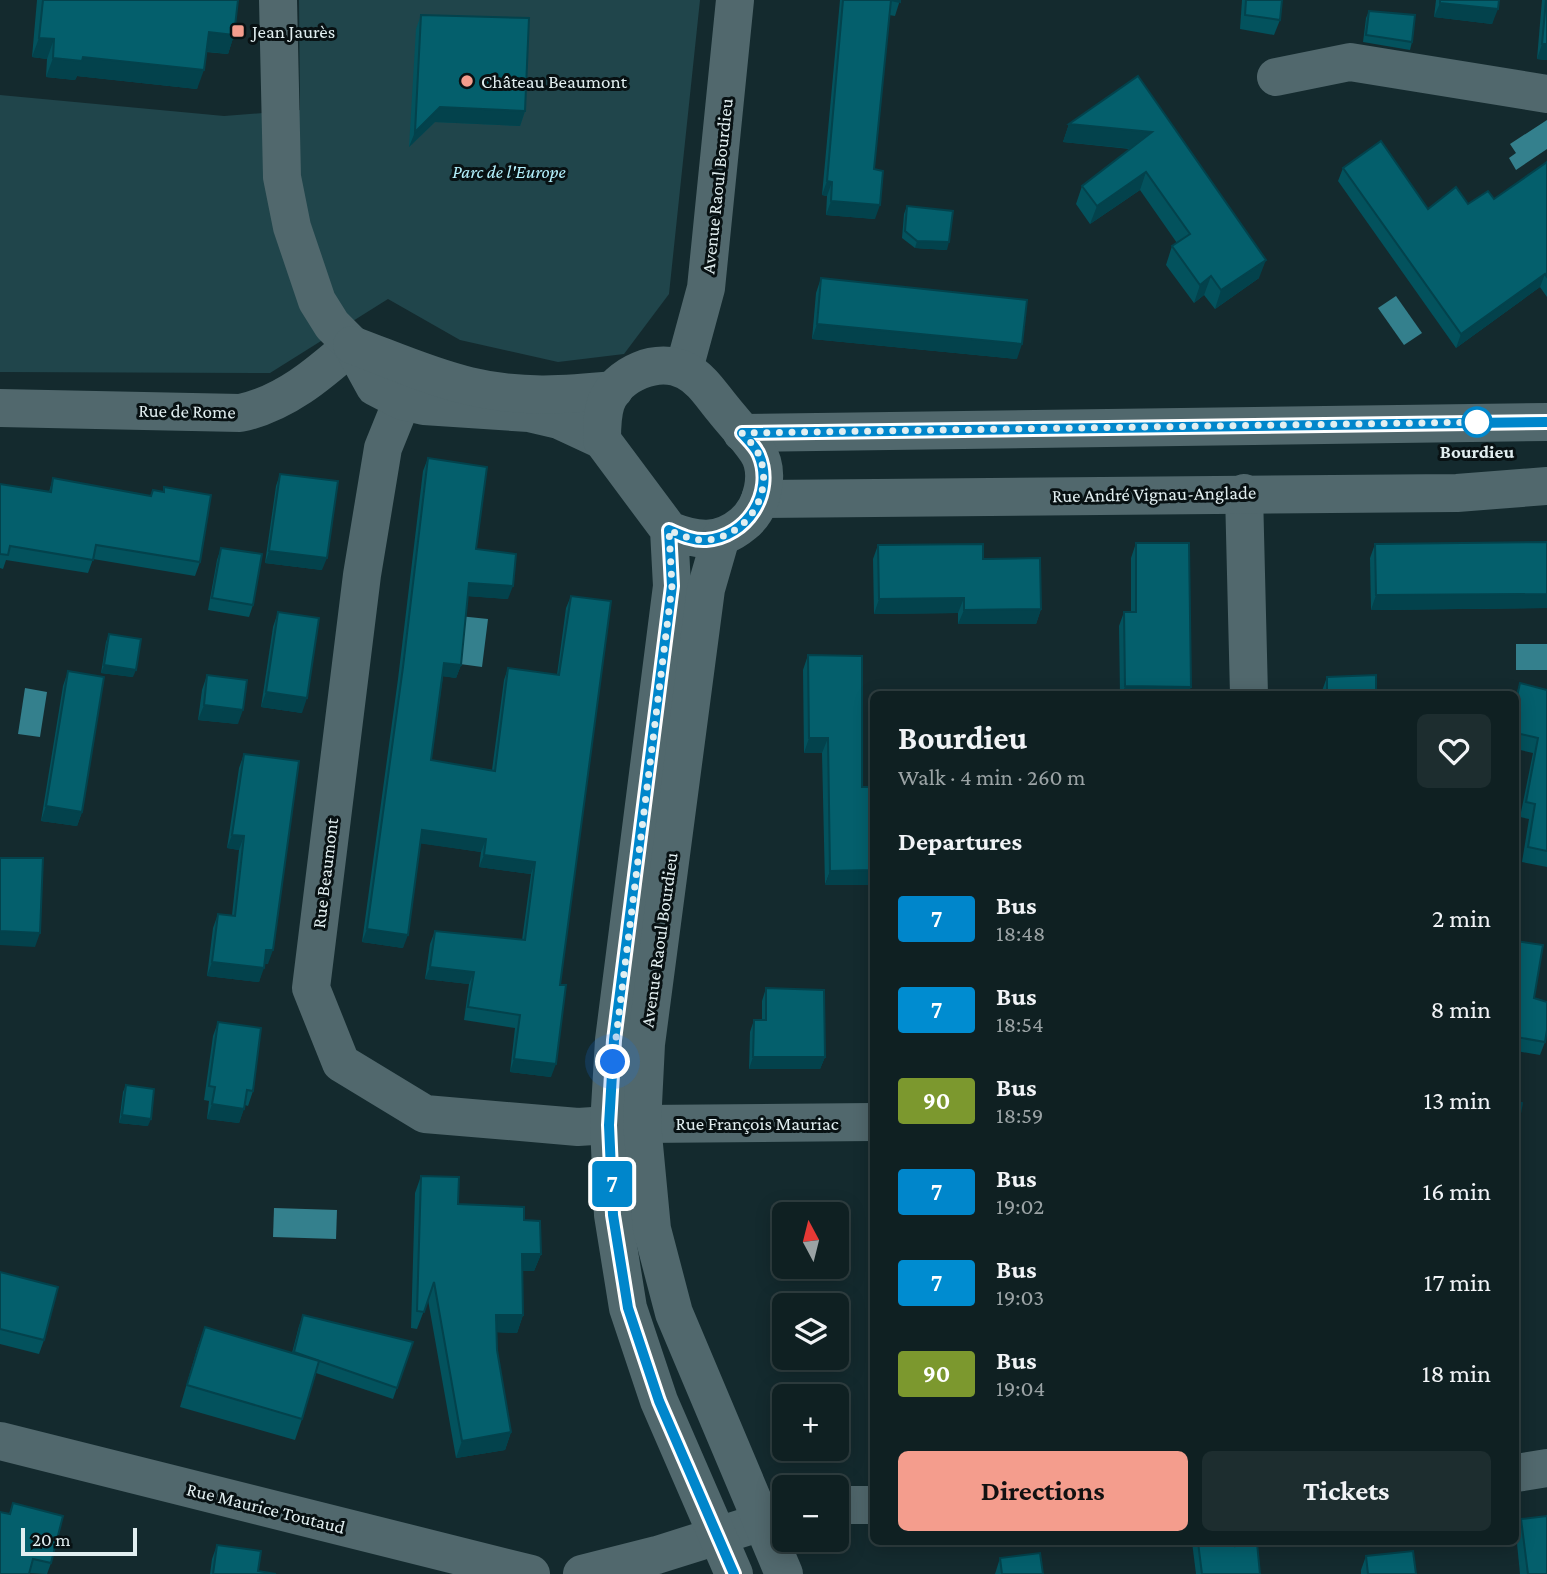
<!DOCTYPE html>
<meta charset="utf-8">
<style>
:root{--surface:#0f2022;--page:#1d2d2f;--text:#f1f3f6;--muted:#9ba3a5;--line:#2f3e40;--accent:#f49d8d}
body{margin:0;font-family:"Crimson Pro",serif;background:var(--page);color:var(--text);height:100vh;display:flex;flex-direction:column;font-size:26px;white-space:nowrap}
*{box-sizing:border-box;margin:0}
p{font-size:23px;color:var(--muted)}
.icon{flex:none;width:38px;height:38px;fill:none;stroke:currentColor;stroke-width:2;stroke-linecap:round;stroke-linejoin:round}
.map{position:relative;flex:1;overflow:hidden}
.sheet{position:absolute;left:870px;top:691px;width:649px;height:854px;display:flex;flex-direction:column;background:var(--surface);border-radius:10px;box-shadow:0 4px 18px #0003,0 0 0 2px var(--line)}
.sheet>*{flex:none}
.badge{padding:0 14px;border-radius:5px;font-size:24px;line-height:46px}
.needle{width:46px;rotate:353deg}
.tools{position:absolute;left:772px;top:1202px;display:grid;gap:14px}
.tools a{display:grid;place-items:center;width:77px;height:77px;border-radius:10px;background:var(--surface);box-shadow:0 4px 18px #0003,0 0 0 2px var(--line);font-size:35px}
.scale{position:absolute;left:21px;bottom:18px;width:116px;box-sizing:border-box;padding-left:7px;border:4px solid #e1eef0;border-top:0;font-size:19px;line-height:24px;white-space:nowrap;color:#e1eef0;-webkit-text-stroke:5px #081113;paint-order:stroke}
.you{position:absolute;width:35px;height:35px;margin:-18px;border:5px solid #fff;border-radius:50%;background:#1a73e8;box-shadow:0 0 0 10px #1a73e833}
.map>.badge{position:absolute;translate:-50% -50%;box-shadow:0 0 0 4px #fff}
h2{padding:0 28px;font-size:26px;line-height:63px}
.round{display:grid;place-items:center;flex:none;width:74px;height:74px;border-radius:10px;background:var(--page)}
.overview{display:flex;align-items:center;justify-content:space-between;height:119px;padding:0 28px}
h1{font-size:33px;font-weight:700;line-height:52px}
.action{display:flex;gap:14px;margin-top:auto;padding:14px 28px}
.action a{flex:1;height:80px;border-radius:10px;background:var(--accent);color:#111;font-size:28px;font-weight:700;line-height:80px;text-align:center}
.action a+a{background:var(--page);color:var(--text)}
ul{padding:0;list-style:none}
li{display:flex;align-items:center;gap:21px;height:91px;padding:0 28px}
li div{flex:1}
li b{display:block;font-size:26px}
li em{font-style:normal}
li .badge{min-width:77px;font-weight:700;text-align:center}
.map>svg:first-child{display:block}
.green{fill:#20454b}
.water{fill:#34808d}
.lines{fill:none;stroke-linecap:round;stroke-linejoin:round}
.minor{stroke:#51686d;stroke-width:38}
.tertiary{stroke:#51686d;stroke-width:38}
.wall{fill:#03525d}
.shaded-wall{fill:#03424c}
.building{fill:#045f6c;stroke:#03424c;stroke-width:2}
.line-casing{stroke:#fff;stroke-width:16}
.line{stroke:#0086cb;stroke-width:10}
.walk{stroke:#e1eef0;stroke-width:7;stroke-dasharray:0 12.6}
.poi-dot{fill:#f49d8d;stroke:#081113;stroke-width:2.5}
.stop-dot{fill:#fff;stroke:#0086cb;stroke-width:3.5}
.labels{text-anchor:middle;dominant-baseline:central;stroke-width:6;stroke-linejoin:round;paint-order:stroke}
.poi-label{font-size:19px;fill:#e1eef0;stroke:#081113;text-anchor:start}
.park-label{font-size:19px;font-style:italic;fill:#b3f0fc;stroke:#081113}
.street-label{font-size:19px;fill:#e1eef0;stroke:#081113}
.stop-label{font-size:19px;font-weight:bold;fill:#e1eef0;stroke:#081113}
</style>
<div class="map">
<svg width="1547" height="1574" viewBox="0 0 1547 1574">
<rect width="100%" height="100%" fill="#142a2e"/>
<!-- green -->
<path class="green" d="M299,0H700L669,294L624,354L558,362L460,340L388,299L270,373L0,372V95L224,116L300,110Z"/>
<!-- water -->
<g class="water">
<path d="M1547,120V149L1516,170L1509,158L1516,153L1510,144Z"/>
<path d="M1396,296L1422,333L1404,345L1378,308Z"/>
<path d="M459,616L488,619L482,667L460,664Z"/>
<rect x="1516" y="644" width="31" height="26"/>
<path d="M25,688L47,692L40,737L18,734Z"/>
<path d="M274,1208L337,1210L336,1239L273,1237Z"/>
</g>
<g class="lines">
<!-- minor -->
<g class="minor">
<path d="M1276,77L1350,62L1547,94"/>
<path d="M402,401L383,448L362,575L311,988L341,1063L425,1114L578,1127L609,1125"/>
<path d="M0,408L240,413C284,404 319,374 352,345"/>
<path d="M1244,493L1249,695"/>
<path d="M642,1124L873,1122"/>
<path d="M0,1441L531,1574"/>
<path d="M1516,1473L1547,1468"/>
<path d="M836,1505H873"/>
<path d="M582,1574L657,1555L784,1515"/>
</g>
<!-- tertiary -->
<g class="tertiary">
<path d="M278,0L282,177L292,227L317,301L332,325L352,345L375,387L402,401L424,406L529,413L559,420L602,440"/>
<path d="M352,345C390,359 430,377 469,386C518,398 566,395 614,390"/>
<path d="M684,369L706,288L735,0"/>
<path d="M742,433L1547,422"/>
<path d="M760,499L1457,493L1547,486"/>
<path d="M669,530C696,541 719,544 743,524C763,508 771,472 757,451C747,436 734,423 723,409C712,396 702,379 686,371C658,356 617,374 606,403C602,415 602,428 602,440L669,530L672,586L614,1040L609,1125L613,1215L628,1308L659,1401L734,1574"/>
<path d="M721,537L706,589L646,1044L642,1124L652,1229L674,1313L784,1574"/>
</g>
</g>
<!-- wall -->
<g class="wall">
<path d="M37,0H238L234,35L228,54L206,52L197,89L77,76L75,80L46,77L47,59L32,57Z"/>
<path d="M840,0H900L895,16L889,15L874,169L875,219L826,215L827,196L822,195Z"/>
<path d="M1242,0H1282L1280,20L1274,35L1240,29Z"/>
<path d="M1436,0H1499L1492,24L1434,17Z"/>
<path d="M1542,0H1547V60L1537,59Z"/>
<path d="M1369,11L1412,42L1410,50L1363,42L1366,18Z"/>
<path d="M421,15L525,111L520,126L435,122L409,147L416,29Z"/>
<path d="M1138,76L1259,278L1215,309L1204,295L1194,303L1166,265L1172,246L1177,243L1140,190L1090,224L1076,204L1082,186L1130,149L1063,142L1069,124Z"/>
<path d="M1547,162V297L1540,287L1456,348L1338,181L1343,168L1428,209L1468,204L1494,199Z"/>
<path d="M907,206L947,250L915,248L902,238L904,214Z"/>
<path d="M821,278L1017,359L812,339L816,293Z"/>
<path d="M428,458L476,549L508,599L468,596L461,665L456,678L443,676L431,760L492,770L504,680L508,668L557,675L566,608L571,596L560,985L551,1077L510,1072L515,1028L464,1020L469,984L425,979L430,944L435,931L522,940L531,874L479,867L481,852L420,843L403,948L362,942L398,679L423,471Z"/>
<path d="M280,474L322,570L265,563L276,486Z"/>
<path d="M53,478L151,496L153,490L163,492L164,487L200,562L195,576L93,559L88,573L6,560L3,569L0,568V484L49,492Z"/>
<path d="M1547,542V608L1371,610L1370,558L1375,544Z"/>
<path d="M1136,543L1188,695H1120L1119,626L1124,612H1131V558Z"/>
<path d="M878,545L983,559L1041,609L1036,624H958V613L874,614L873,559Z"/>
<path d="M221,548L253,605L249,617L208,610L217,560Z"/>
<path d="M278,612L302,713L261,707L273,627Z"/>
<path d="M109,634L133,677L101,673L106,642Z"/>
<path d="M808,655L862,787L825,885L822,753H804L803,670Z"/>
<path d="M68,671L82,812L77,826L41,821L63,686Z"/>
<path d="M207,675L238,724L198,720L202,690Z"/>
<path d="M1327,677L1376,695H1322V691Z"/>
<path d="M1520,683L1547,690V867L1522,862L1529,819L1520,817L1533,753L1516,749V695Z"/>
<path d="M244,754L268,964H264L259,982L207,976L213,928L218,914L232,915L239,850L227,848L239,768Z"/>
<path d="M1516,941L1534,998L1545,1042L1540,1055L1516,1051Z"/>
<path d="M766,988L825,1057L820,1069H749L750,1032L754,1020H762V1001Z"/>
<path d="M873,989V1007L868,1003Z"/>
<path d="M218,1022L253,1091L248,1106L245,1105L239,1123L207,1119L209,1101L204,1100L213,1036Z"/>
<path d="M126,1085L148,1126L119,1123L123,1092Z"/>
<path d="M421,1176L458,1204L524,1220L541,1254L534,1271H523V1315L517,1333L496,1332L497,1350L511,1432L505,1450L456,1458L428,1300L417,1329L411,1328L415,1193Z"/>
<path d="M0,1272L44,1340L39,1354L0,1344Z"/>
<path d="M303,1315L413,1342L393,1399L316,1373L302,1419L295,1440L180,1407L197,1349L205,1327L292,1353L299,1326Z"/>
<path d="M13,1503L51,1563L47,1574L29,1573L9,1514Z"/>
<path d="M1521,1519L1547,1574H1520L1516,1533Z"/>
<path d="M1192,1542H1235V1546L1260,1574H1196Z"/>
<path d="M217,1545L258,1571L276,1574H210L212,1559Z"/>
<path d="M1366,1556L1416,1574H1361V1570Z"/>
<path d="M1000,1558L1043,1574H995Z"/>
</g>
<!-- shaded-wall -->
<g class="shaded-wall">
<path d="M1440,3L1498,9L1492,24L1434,17Z"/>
<path d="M209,32L234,35L228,54L202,51Z"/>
<path d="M39,38L54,39L47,59L32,57Z"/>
<path d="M1542,44H1547V60L1537,59Z"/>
<path d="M83,57L204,70L197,89L77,76L75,80L46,77L53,58Z"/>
<path d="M440,107L525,111L520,126L435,122L409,147L415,132Z"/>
<path d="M1069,124L1152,132L1145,150L1063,142Z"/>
<path d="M1146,172L1140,190L1090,224L1097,206Z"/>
<path d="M827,181L832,182L827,196L822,195Z"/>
<path d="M831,201L880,205L875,219L826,215Z"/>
<path d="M917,241L949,242L947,250L915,248Z"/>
<path d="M1266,260L1259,278L1215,309L1221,290Z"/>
<path d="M1545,274L1540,287L1456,348L1461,334Z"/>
<path d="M1211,276L1204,295L1194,303L1200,285Z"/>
<path d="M817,324L1022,344L1017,359L812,339Z"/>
<path d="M269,551L327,558L322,570L265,563Z"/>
<path d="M469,583L513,586L508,599L465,596Z"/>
<path d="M1547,594V608L1371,610L1376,595Z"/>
<path d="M964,598L958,613L874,614L879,599Z"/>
<path d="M1041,609L1036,624H958L964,610Z"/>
<path d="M444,663L461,665L456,678L440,676Z"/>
<path d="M104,665L136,670L133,677L101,673Z"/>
<path d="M1125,686L1191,687L1188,695H1122Z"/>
<path d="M266,692L307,698L302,713L261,707Z"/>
<path d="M204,705L243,710L238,724L198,720Z"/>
<path d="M809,738H828L822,753H804Z"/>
<path d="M46,806L82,812L77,826L41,821Z"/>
<path d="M422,830L486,839L481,852L417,843Z"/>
<path d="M232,835L244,836L239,850L227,848Z"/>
<path d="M484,855L535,862L531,874L479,867Z"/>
<path d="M873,870V885H825L830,871Z"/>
<path d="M367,929L408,935L403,948L362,942Z"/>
<path d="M0,931L40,933L35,947L0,945Z"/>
<path d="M266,950H273L268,964H261Z"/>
<path d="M212,962L264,968L259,982L207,976Z"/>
<path d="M430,967L474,972L469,984L425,979Z"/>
<path d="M753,1057H825L820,1069H749Z"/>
<path d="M514,1059L556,1064L551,1077L510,1072Z"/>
<path d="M212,1104L244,1109L239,1123L207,1119Z"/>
<path d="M122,1115L151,1119L148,1126L119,1123Z"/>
<path d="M522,1254H541L534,1271H516Z"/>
<path d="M496,1315H523L517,1333L489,1332Z"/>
<path d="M511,1432L505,1450L456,1458L462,1441Z"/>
</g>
<!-- building -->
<g class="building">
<path d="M43,0H238L234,35L209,32L204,70L83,57L82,61L53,58L54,39L39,38Z"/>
<path d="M843,0H900V2L891,0L874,169L883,171L880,205L831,201L832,182L827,181Z"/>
<path d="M1246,0H1282L1280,20L1245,15Z"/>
<path d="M1440,0H1499L1498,9L1440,3Z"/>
<path d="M1546,0H1547V44H1542Z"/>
<path d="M1369,11L1415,15L1412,42L1366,35Z"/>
<path d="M421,15L529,18L525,111L440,107L415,132Z"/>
<path d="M1138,76L1266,260L1221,290L1211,276L1200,285L1172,246L1190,234L1146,172L1097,206L1082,186L1152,132L1069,124Z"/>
<path d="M1381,141L1428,209L1456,187L1468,204L1488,191L1494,199L1547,162V277L1545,274L1461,334L1343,168Z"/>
<path d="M907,206L953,211L949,242L917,241L905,231Z"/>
<path d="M821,278L1027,300L1022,344L817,324Z"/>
<path d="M428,458L487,467L476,549L516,554L513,586L469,583L461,665L444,663L431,760L495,771L508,668L559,675L571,596L611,601L560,985H566L556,1064L514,1059L520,1015L468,1007L474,972L430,967L435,931L525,940L535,862L484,855L486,839L422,830L408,935L367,929L403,667Z"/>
<path d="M280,474L338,481L327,558L269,551Z"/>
<path d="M53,478L151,496L153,490L164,492V487L211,495L200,562L96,545L93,560L10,546L8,555L0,554V484L51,492Z"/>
<path d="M1547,542V594L1376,595L1375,544Z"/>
<path d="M1136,543H1189L1191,687L1125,686L1124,612H1136Z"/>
<path d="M983,544V559L1040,558L1041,609L964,610V598L879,599L878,545Z"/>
<path d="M221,548L262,554L253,605L212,598Z"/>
<path d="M278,612L319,618L307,698L266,692Z"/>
<path d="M109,634L141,639L136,670L104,665Z"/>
<path d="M808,655L862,656V787H873V870L830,871L828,738H809Z"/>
<path d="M68,671L104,677L82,812L46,806Z"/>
<path d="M207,675L247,680L243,710L204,705Z"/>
<path d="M1376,675V695H1327V677Z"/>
<path d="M1520,683L1547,690V851L1528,847L1535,804L1526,802L1538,738L1516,733V701Z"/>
<path d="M244,754L299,761L273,950H266L264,968L212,962L218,914L235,916L244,836L232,835Z"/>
<path d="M0,858H43L40,933L0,931Z"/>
<path d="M1516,941L1543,945L1534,998L1547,1002V1030L1545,1042L1516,1037Z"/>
<path d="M766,988L824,990L825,1057H753L754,1020H766Z"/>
<path d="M218,1022L261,1028L253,1091L247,1090L244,1109L212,1104L215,1087L209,1086Z"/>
<path d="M126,1085L154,1089L151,1119L122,1115Z"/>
<path d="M1516,1102L1522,1103L1516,1134Z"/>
<path d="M421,1176L459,1177L458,1204L524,1207V1220L540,1221L541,1254H522L523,1315H496L497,1350L511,1432L462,1441L434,1282L424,1312L417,1311Z"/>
<path d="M0,1272L58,1287L44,1340L0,1329Z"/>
<path d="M303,1315L413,1342L397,1388L294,1352Z"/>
<path d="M205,1327L319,1361L302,1419L187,1385Z"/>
<path d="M13,1503L63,1516L51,1563L33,1559L29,1574H0V1512L10,1514Z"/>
<path d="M1547,1516V1574H1528L1521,1519Z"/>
<path d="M1198,1542H1235V1546L1257,1543L1260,1574H1202Z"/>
<path d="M217,1545L261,1551L258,1571L276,1574H213Z"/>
<path d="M1413,1551L1416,1574H1368L1366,1556Z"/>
<path d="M1040,1553L1043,1574H1002L1000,1558Z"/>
</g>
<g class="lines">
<defs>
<path id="line" d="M734,1574L659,1401L628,1308L613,1215L609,1125L614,1040L672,586L669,530C681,535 693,541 706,540C747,537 775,493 759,455C756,447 748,440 742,433L1547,422"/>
</defs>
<!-- line casing -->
<use href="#line" class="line-casing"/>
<!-- line -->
<use href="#line" class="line"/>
<!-- walk -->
<path class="walk" d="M613,1062L672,586L669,530C681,535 693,541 706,540C747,537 775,493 759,455C756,447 748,440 742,433L1486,422H1477"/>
</g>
<!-- markers -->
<g class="poi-dot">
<rect x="231" y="24" width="14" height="14" rx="3.5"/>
<circle cx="467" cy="81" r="7"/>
</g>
<circle class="stop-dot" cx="1477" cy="422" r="14"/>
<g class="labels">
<!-- poi labels -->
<g class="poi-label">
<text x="252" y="31">Jean Jaurès</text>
<text x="481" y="81">Château Beaumont</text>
</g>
<!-- park labels -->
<g class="park-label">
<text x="509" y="171">Parc de l'Europe</text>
</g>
<!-- street labels -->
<g class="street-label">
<text transform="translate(717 186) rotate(-84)">Avenue Raoul Bourdieu</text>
<text transform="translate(187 411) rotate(1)">Rue de Rome</text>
<text transform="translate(1154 494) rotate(-1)">Rue André Vignau-Anglade</text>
<text transform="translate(325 873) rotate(-83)">Rue Beaumont</text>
<text transform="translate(659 940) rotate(-82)">Avenue Raoul Bourdieu</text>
<text x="757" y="1123">Rue François Mauriac</text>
<text transform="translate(266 1508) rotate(14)">Rue Maurice Toutaud</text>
</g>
<!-- stop labels -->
<g class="stop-label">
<text x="1477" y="451">Bourdieu</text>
</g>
</g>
</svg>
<div class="tools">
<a><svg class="needle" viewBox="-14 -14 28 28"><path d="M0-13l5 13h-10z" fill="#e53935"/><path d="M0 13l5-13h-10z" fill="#9ba3a5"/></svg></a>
<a><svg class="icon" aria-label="layers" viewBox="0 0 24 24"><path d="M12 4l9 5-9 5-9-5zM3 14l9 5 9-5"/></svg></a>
<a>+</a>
<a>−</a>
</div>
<div class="scale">20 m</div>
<div class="you" style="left:613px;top:1062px"></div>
<b class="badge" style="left:612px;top:1184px;background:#0086cb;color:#fff">7</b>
<section class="sheet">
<div class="overview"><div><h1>Bourdieu</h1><p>Walk · 4 min · 260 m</p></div><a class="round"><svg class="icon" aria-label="heart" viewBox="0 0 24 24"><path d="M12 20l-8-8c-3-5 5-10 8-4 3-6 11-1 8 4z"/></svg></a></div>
<h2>Departures</h2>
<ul>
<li><span class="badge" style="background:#0086cb;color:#fff">7</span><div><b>Bus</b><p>18:48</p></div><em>2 min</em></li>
<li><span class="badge" style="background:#008cd0;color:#fff">7</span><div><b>Bus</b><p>18:54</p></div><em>8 min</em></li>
<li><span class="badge" style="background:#7c982e;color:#fff">90</span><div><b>Bus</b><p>18:59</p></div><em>13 min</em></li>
<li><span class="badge" style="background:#0086cb;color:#fff">7</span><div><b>Bus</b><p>19:02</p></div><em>16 min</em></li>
<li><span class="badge" style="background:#008cd0;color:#fff">7</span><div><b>Bus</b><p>19:03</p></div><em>17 min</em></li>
<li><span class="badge" style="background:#7c982e;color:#fff">90</span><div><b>Bus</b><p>19:04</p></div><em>18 min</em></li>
</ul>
<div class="action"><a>Directions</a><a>Tickets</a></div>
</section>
</div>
